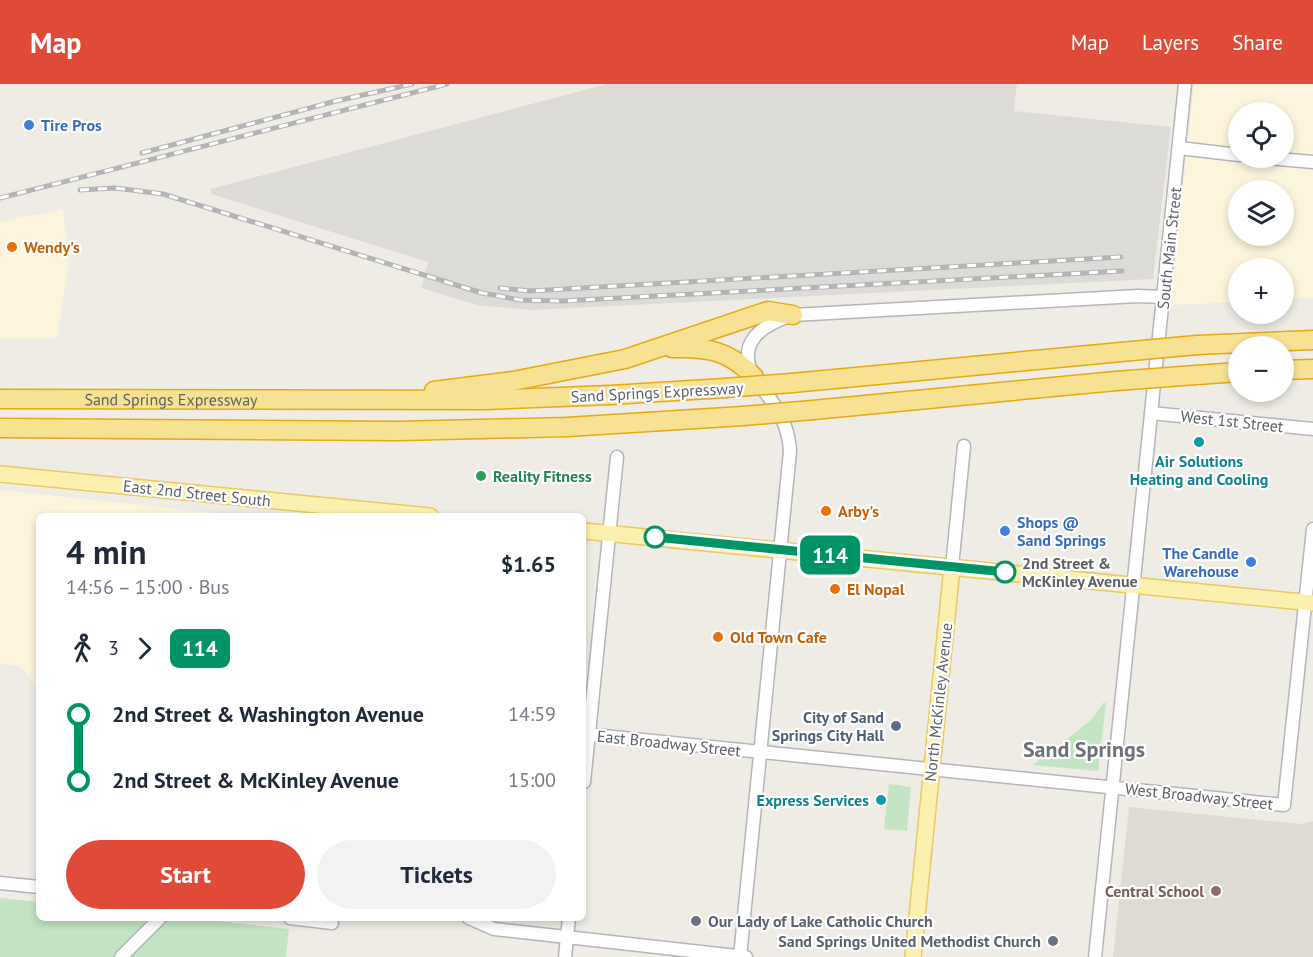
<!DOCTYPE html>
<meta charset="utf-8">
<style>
:root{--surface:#fff;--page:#f2f2f3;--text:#1f2937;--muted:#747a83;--accent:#e04a39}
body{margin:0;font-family:"PT Sans",sans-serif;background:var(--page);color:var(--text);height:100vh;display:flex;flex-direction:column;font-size:22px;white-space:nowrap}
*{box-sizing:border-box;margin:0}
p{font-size:20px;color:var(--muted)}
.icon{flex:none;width:33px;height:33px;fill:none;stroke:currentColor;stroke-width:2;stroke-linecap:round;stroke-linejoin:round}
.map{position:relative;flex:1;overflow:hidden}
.panel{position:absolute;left:36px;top:429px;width:550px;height:408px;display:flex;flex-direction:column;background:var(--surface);border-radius:9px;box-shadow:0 3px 9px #0003}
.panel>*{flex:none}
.badge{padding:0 12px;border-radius:9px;font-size:21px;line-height:39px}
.buttons{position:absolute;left:1228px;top:18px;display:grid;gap:12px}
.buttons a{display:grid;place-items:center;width:66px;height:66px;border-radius:50%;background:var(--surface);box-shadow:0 3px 9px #0003;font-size:30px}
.map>.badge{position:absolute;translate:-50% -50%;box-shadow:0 0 0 3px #fff}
.legs{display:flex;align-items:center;gap:9px;height:66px;padding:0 30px;font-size:20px}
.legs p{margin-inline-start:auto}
.head{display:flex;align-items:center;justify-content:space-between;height:102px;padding:0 30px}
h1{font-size:33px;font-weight:800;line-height:45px}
.cta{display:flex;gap:12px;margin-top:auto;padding:12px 30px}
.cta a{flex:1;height:69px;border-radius:36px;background:var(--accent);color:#fff;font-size:24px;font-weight:800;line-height:69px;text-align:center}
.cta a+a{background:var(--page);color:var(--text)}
ul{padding:0 30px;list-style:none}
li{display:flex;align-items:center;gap:21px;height:66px;font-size:22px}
li i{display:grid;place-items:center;width:9px;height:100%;margin:0 8px;background:currentColor}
li i::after{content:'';width:15px;height:15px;margin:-8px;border:4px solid;border-radius:50%;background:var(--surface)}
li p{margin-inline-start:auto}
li:first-child i{background:linear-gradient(#0000 50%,currentColor 0)}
li:last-child i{background:linear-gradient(currentColor 50%,#0000 0)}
header{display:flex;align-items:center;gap:36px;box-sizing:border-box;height:84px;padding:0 30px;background:var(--accent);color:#fff}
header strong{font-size:28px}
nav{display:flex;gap:33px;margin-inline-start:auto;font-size:21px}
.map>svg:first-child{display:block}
.commercial{fill:#fcf5dc;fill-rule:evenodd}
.industrial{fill:#dddbd7}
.education{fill:#dedbd3}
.green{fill:#c2e4c3}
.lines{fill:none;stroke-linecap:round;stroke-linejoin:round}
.minor-casing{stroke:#b2b5b9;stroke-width:15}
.major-casing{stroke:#eac862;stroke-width:18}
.highway-casing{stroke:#e7a90c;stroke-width:21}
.minor{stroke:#fff;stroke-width:12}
.major{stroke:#fbf0ad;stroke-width:15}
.highway{stroke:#f7e193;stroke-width:18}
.rail-casing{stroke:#b3b4b4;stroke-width:5}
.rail{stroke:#fff;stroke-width:3;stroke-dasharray:9;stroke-linecap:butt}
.highway-bridge-casing{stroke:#e7a90c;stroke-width:21;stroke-linecap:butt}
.highway-bridge{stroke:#f7e193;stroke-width:18}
.line-1-casing{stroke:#fff;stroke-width:14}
.line-1{stroke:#009365;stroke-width:9}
.shop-dot{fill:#3f7fe0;stroke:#fff;stroke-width:2}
.food-dot{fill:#e8710a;stroke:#fff;stroke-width:2}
.culture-dot{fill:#0f9aa8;stroke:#fff;stroke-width:2}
.leisure-dot{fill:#2e9e5b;stroke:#fff;stroke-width:2}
.stop-1-dot{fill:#fff;stroke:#009365;stroke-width:3}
.service-dot{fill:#5c6f8a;stroke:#fff;stroke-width:2}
.education-dot{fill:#8d6e63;stroke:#fff;stroke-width:2}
.worship-dot{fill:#6b7280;stroke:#fff;stroke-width:2}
.labels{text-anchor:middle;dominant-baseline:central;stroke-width:4.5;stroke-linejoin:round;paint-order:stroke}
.shop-label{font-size:16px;font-weight:bold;fill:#366cbe;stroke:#fff;text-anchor:start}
.food-label{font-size:16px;font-weight:bold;fill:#c56008;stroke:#fff;text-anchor:start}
.street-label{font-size:16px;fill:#5d6064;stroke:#fff}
.culture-label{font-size:16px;font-weight:bold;fill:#0d838f;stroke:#fff}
.leisure-label{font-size:16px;font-weight:bold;fill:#27864d;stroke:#fff;text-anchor:start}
.stop-label{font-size:16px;font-weight:bold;fill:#5d6064;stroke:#fff;text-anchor:start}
.service-label{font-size:16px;font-weight:bold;fill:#4e5e75;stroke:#fff;text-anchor:end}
.education-label{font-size:16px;font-weight:bold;fill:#785e54;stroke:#fff;text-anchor:end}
.worship-label{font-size:16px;font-weight:bold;fill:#5b616d;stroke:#fff;text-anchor:start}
.district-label{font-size:22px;font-weight:bold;fill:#6e7276;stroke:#fff}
</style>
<header>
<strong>Map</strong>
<nav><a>Map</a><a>Layers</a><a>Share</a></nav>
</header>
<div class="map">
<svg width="1313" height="873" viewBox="0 0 1313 873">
<rect width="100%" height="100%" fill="#eeece5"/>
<!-- commercial -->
<g class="commercial">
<path d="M1194,0H1313V214L1284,215V184H1239V218L1171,221ZM1239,28H1284V74H1239ZM1239,106H1284V152H1239Z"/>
<path d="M63,125L69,180L57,254L0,255V138Z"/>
<path d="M0,406L245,432H39V604L20,582L0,580Z"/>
</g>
<!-- industrial -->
<path class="industrial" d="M607,0H1017L1014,27L1171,43L1153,195L531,226L477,221L421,204L428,178L211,110V105Z"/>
<!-- education -->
<path class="education" d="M1129,723L1301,740L1313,737V873H1113Z"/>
<!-- green -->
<g class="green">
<path d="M1103,619H1106L1098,687L1032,681L1052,668L1093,634Z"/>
<path d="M889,700L911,703L907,747L884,745Z"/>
<path d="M0,814L39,818V834H189L289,845L286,873H0Z"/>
</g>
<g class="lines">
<defs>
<g id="minor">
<path d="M1179,64L1239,71"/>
<path d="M1267,74L1313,78"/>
<path d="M1151,329L1313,345"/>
<path d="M952,483L964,362"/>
<path d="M584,650L1284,721L1313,445"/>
<path d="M584,698L617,373"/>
<path d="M0,799L39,803"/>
<path d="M290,834L332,839"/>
<path d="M469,834L494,845L746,873"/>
<path d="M121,873L160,834"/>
<path d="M565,873L569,834"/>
<path d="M740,873L790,367C789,349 782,331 771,316C766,309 759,301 754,294C735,258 763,240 793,231L1138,212L1164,213"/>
<path d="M1095,873L1185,0"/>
</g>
<g id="major">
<path d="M0,390L430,432"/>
<path d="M584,447L1313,519"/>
<path d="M913,873L952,483"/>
</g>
<g id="highway">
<path d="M1197,261L1313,256"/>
<path d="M672,264C707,263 729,266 754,293"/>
<path d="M1284,286L1313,285"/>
<path d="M1196,291L1239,288"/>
<path d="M792,299L1121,268"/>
<path d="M434,307L513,297L625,275L768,227L793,231"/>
<path id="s1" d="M0,315L485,316L611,311L725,304"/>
<path d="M813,326L1116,297"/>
<path d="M0,344L399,347L567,343L743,332"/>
</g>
</defs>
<!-- minor casing -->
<use href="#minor" class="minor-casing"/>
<!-- major casing -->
<use href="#major" class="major-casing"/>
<!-- highway casing -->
<use href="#highway" class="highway-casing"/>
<!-- minor -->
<use href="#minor" class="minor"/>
<!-- major -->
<use href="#major" class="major"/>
<!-- highway -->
<use href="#highway" class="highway"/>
<defs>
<g id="rail">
<path d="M142,69L336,17L412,0"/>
<path d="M80,106L115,104L163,110L482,209L521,216L561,217L1122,187"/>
<path d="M0,114L447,0"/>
<path d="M500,204L530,207L1121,173"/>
</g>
</defs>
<!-- rail casing -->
<use href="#rail" class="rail-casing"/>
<!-- rail -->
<use href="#rail" class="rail"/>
<defs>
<g id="highway-bridge">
<path d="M1121,268L1197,261"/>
<path d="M1116,297L1196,291"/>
<path d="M725,304L792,299"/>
<path d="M743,332L813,326"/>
</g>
</defs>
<!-- highway-bridge casing -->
<use href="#highway-bridge" class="highway-bridge-casing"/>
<!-- highway-bridge -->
<use href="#highway-bridge" class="highway-bridge"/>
</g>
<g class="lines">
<defs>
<path id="line-1" d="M655,453L1005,488"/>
</defs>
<!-- line-1 casing -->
<use href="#line-1" class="line-1-casing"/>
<!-- line-1 -->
<use href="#line-1" class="line-1"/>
</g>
<!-- markers -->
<g class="shop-dot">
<circle cx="29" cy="41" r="6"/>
<circle cx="1005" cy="447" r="6"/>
<circle cx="1251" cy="478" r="6"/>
</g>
<g class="food-dot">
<circle cx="12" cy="163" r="6"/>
<circle cx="826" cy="427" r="6"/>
<circle cx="835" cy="505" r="6"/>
<circle cx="718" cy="553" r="6"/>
</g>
<g class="culture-dot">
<circle cx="1199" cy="358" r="6"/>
<circle cx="881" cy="716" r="6"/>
</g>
<circle class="leisure-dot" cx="481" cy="392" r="6"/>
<g class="stop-1-dot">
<circle cx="655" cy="453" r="10"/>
<circle cx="1005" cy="488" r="10"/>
</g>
<circle class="service-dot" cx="896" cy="642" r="6"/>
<circle class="education-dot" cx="1216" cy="807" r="6"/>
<g class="worship-dot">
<circle cx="696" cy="837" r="6"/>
<circle cx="1053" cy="857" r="6"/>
</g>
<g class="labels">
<!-- shop labels -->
<g class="shop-label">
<text x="41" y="41">Tire Pros</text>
<text x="1017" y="438">Shops @<tspan x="1017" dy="18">Sand Springs</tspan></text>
<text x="1239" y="469" text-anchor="end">The Candle<tspan x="1239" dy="18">Warehouse</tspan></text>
</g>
<!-- food labels -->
<g class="food-label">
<text x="24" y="163">Wendy's</text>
<text x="838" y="427">Arby's</text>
<text x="847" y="505">El Nopal</text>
<text x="730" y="553">Old Town Cafe</text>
</g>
<!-- street labels -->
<g class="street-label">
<text transform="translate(1169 164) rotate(-84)">South Main Street</text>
<text transform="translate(657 308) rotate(-3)">Sand Springs Expressway</text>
<text stroke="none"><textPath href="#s1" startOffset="171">Sand Springs Expressway</textPath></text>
<text transform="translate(1232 337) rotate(6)">West 1st Street</text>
<text transform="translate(197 409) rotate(6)">East 2nd Street South</text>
<text transform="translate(938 618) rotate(-84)">North McKinley Avenue</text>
<text transform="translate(669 659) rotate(6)">East Broadway Street</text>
<text transform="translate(1199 712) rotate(6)">West Broadway Street</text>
</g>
<!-- culture labels -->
<g class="culture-label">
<text x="1199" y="377">Air Solutions<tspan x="1199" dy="18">Heating and Cooling</tspan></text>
<text x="869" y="716" text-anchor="end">Express Services</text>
</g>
<!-- leisure labels -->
<g class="leisure-label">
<text x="493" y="392">Reality Fitness</text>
</g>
<!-- stop labels -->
<g class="stop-label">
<text x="1022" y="479">2nd Street &amp;<tspan x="1022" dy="18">McKinley Avenue</tspan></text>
</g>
<!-- service labels -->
<g class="service-label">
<text x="884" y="633">City of Sand<tspan x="884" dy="18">Springs City Hall</tspan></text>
</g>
<!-- education labels -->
<g class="education-label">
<text x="1204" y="807">Central School</text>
</g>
<!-- worship labels -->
<g class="worship-label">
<text x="708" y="837">Our Lady of Lake Catholic Church</text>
<text x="1041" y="857" text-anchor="end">Sand Springs United Methodist Church</text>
</g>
<!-- district labels -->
<g class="district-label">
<text x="1084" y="665">Sand Springs</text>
</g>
</g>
</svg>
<div class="buttons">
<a><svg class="icon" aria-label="locate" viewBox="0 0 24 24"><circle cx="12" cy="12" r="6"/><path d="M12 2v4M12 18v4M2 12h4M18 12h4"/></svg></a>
<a><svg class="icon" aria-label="layers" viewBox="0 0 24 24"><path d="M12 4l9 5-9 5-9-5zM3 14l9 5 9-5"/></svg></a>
<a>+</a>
<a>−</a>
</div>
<b class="badge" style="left:830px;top:471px;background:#009365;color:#fff">114</b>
<section class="panel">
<div class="head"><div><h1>4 min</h1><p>14:56 – 15:00 · Bus</p></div><b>$1.65</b></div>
<div class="legs"><svg class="icon" aria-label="walk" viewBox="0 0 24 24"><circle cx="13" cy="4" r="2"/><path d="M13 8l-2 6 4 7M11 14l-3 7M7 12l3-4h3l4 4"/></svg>3<svg class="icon" aria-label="forward" viewBox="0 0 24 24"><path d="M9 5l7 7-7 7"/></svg><b class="badge" style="background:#009365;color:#fff">114</b></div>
<ul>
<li><i style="color:#009365"></i><b>2nd Street &amp; Washington Avenue</b><p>14:59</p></li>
<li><i style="color:#009365"></i><b>2nd Street &amp; McKinley Avenue</b><p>15:00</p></li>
</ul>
<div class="cta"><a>Start</a><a>Tickets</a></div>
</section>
</div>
